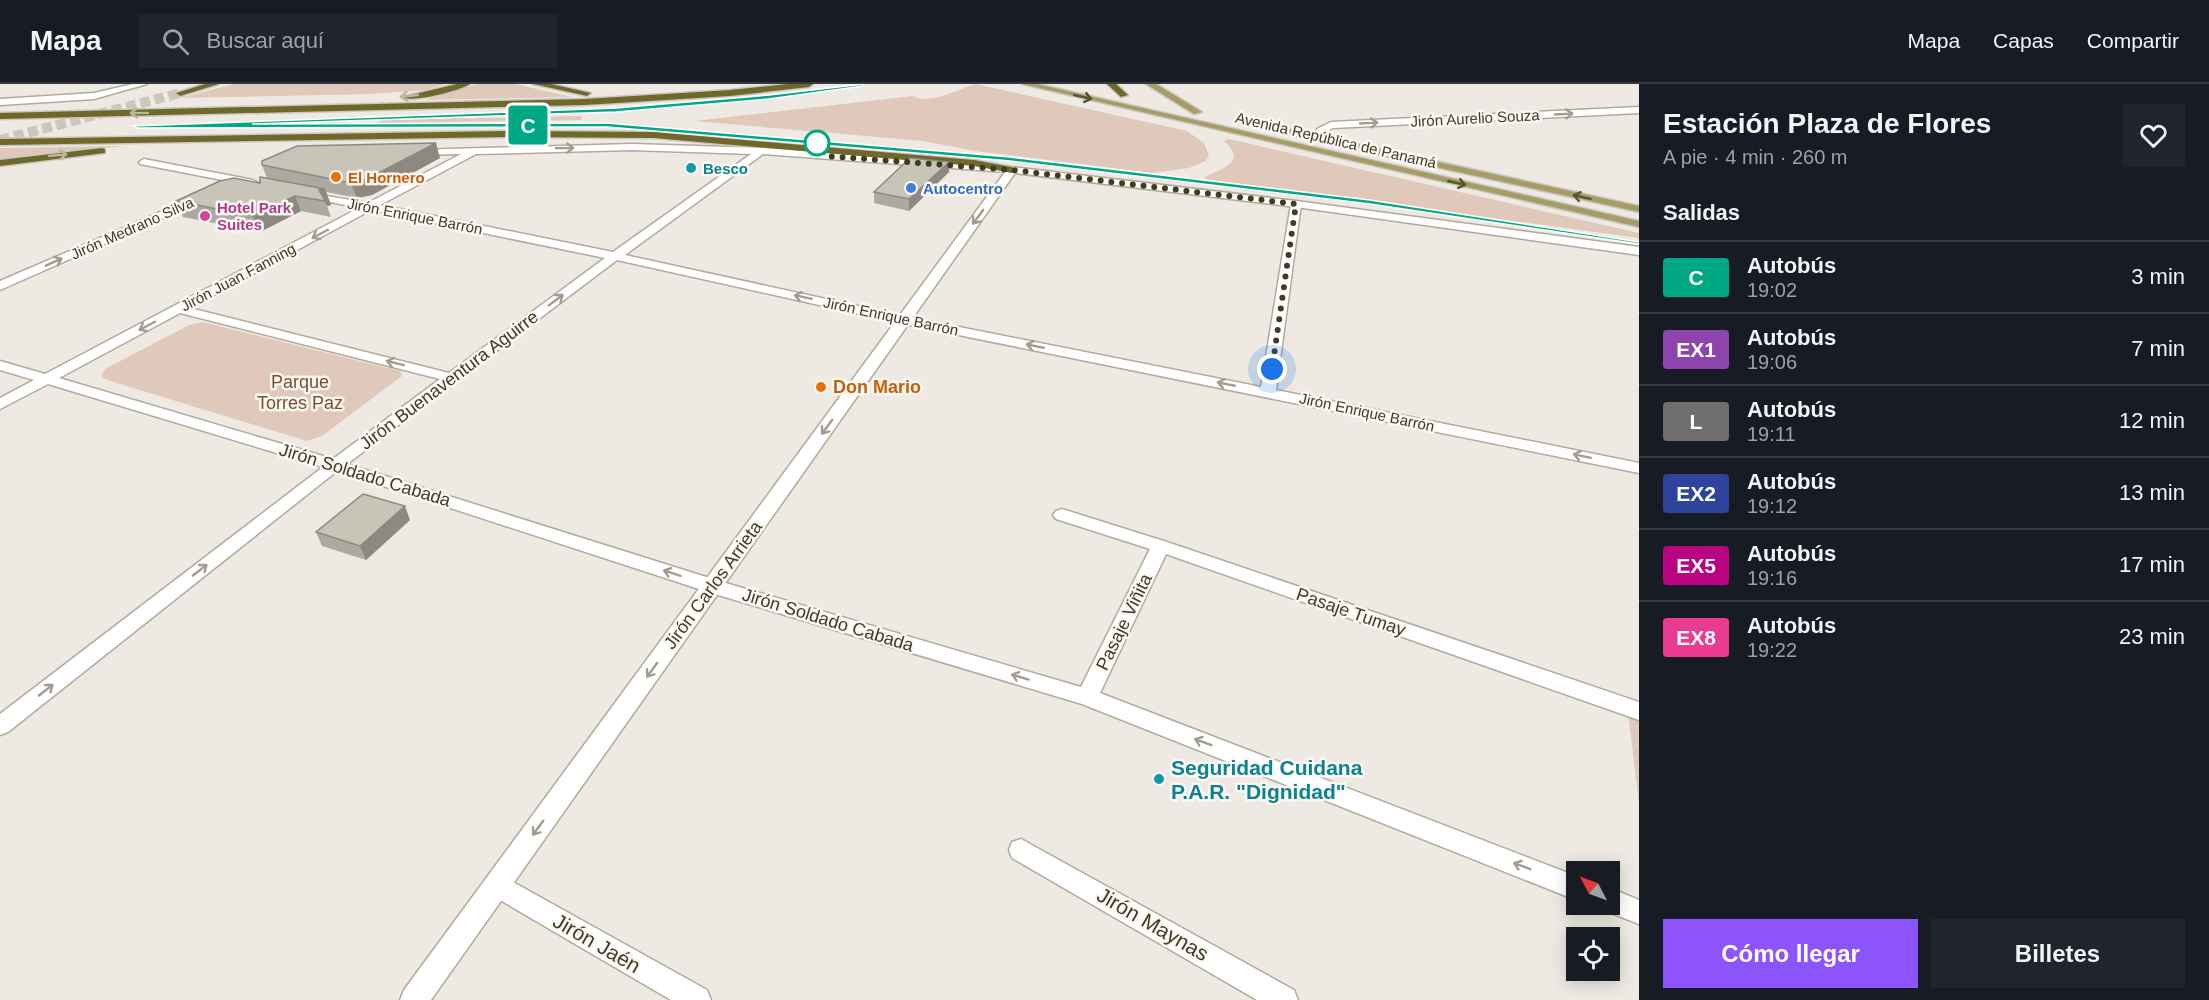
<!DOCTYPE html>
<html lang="es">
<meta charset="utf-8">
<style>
:root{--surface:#171b24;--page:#20242c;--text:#f1f3f6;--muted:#9ea1a6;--line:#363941;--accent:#8d54fb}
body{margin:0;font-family:Arial,sans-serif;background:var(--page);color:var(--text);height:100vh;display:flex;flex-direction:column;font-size:22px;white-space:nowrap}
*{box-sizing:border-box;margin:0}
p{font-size:20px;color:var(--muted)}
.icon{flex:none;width:33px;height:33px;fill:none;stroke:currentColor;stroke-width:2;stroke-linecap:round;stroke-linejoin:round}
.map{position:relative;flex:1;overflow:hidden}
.drawer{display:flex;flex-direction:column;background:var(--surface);width:570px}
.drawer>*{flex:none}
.badge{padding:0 12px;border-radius:4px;font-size:21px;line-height:39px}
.needle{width:39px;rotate:311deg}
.buttons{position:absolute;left:1566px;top:777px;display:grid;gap:12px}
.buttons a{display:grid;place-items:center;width:54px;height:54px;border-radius:0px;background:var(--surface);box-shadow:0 3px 15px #0003;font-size:30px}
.you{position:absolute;width:30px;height:30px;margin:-15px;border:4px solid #fff;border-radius:50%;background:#1a73e8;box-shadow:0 0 0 9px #1a73e833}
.map>.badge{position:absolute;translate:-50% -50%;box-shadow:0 0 0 3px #fff}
h2{padding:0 24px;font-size:22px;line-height:54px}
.round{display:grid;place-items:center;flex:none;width:63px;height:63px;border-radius:0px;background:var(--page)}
.head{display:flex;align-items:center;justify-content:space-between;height:102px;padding:0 24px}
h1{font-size:28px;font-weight:700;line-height:45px}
.cta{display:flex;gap:12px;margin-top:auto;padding:12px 24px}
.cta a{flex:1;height:69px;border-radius:0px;background:var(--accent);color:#fff;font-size:24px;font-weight:700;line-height:69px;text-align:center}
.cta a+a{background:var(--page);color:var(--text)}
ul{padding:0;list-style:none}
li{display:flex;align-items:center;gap:18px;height:72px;padding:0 24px;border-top:2px solid var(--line)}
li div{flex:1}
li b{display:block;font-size:22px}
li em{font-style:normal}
li .badge{min-width:66px;font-weight:700;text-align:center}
header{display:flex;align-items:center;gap:36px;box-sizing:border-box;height:84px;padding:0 30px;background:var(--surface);border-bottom:2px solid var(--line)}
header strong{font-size:28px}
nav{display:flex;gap:33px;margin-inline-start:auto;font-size:21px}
.search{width:420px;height:54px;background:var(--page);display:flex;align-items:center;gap:15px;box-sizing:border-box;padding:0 21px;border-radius:0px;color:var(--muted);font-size:22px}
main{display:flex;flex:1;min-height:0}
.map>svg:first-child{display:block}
.green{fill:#e0c9bb}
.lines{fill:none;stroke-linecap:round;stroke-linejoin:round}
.highway-tunnel{stroke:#cbc7bc;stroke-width:10;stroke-dasharray:10 4.5;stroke-linecap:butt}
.street-casing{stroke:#b0ab9d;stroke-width:3}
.secondary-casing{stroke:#b0a995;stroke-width:3}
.primary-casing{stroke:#cac8c1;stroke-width:3}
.highway-casing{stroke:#cac8c1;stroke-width:3}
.street{fill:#fff;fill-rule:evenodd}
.secondary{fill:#fff;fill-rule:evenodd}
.primary{fill:#a69c65;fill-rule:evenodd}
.highway{fill:#6f682b;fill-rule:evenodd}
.wall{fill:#ada99e}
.shaded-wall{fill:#8d8981}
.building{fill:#c9c4b8;stroke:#8d8981;stroke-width:1.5}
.oneway{stroke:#bbb79a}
.oneway2{stroke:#5a5332}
.oneway3{stroke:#a09d90}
.line{fill:#00a884;stroke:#fff;stroke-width:1.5}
.walk{stroke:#413b21;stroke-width:6;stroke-dasharray:0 10.8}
.stop-dot{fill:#fff;stroke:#00a884;stroke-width:3}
.culture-dot{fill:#0f9aa8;stroke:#faf8f4;stroke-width:2}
.food-dot{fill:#e8710a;stroke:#faf8f4;stroke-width:2}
.shop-dot{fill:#3f7fe0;stroke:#faf8f4;stroke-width:2}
.hotel-dot{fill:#d1479c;stroke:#faf8f4;stroke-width:2}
.labels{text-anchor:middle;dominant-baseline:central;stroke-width:5;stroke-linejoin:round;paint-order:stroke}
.far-street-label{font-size:15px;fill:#413b21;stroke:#faf8f4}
.far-culture-label{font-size:15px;font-weight:bold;fill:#0d838f;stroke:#faf8f4;text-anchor:start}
.far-food-label{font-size:15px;font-weight:bold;fill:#c56008;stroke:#faf8f4;text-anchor:start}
.far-shop-label{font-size:15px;font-weight:bold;fill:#366cbe;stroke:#faf8f4;text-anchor:start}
.far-hotel-label{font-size:15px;font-weight:bold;fill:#b23c85;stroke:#faf8f4;text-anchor:start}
.street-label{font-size:18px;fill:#413b21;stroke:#faf8f4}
.park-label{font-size:18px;fill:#7b5028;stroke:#faf8f4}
.food-label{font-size:18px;font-weight:bold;fill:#c56008;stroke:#faf8f4;text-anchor:start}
.near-culture-label{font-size:21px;font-weight:bold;fill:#0d838f;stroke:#faf8f4;text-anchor:start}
.near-street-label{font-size:21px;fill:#413b21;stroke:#faf8f4}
</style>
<header>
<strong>Mapa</strong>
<div class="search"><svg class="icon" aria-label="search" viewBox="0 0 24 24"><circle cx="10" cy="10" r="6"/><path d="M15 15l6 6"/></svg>Buscar aquí</div>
<nav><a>Mapa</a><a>Capas</a><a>Compartir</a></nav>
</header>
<main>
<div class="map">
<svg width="1639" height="916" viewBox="0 0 1639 916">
<rect width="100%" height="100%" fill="#eeeae3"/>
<!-- green -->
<g class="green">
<path d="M234,0H445L426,6L371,10L180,14Z"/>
<path d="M477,0H515L572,13L425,16Z"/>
<path d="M976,0L1187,47L1204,59L1209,71L1206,77L1189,84L1153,89L975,67L923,57L694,37L913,12C934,21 956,5 976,0Z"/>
<path d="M581,32L582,36L379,39L380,36Z"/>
<path d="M1229,55L1639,149V154L1205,95V93C1222,84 1248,78 1224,57Z"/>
<path d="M124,62L0,76V64Z"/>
<path d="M203,238L400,287L402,292L322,352L307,357L107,296L101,292L105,285L189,241Z"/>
<path d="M1628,628L1639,632V720Z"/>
</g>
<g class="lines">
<!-- highway-tunnel -->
<path class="highway-tunnel" d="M0,56L180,9"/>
<defs>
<g id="street">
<path d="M133,0H147L94,15L0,21V15L94,9Z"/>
<path d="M1639,23V29L1333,44L1325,48L1322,57L1314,55L1317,45L1331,38Z"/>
<path d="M632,60L761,64L1009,83L1010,85L1005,88L763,70L625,171L904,232L1261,303L1291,120L1296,117L1300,118L1301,120L1276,306L1639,379V389L904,240L617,176L347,380L719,497L1081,603L1150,465L1056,435L1053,431L1056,427L1062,425L1167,458L1639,618V636L1166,470L1100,609L1576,792V816L1082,620L705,507L337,387L8,648L0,651V630L323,383L48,300L0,325V314L34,296L0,286V277L45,290L359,124L303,112V108L368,119L461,70L415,71L410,68L412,66ZM632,66L751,70L613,168L380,121L476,70ZM371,126L605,174L449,289L190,224ZM180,229L440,295L333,375L59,294Z"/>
<path d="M144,75L253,96L258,99L253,102L140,80L139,78Z"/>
<path d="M202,110L206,111V115L0,206V197Z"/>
<path d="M1021,755L1294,906L1298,916H1257L1012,774L1009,766L1012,758Z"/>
<path d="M497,789L707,906L711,916H671L488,809L484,801L488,793Z"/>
<path d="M1610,804L1639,816V840L1601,825L1599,820H1610Z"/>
</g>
<path id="secondary" d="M1012,83L1296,117L1639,163V171L1296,123L1015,89L431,916H400L404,906L1008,84Z"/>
<g id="primary">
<path d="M1022,0H1037L1639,137V143Z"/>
<path d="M1146,0H1156L1202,28L1194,30Z"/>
<path d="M1289,45L1639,122V128L1286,50L1284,48Z"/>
</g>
<g id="highway">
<path d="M205,0H219L180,12L176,9Z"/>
<path d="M457,0H470C460,7 411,19 402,13Z"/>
<path d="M533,0H551L591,9L587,12Z"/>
<path d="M787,0H813L809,3L730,12L585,21L0,35V29L585,15L730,6Z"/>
<path d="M1107,0H1116L1128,11L1121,13Z"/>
<path d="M507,47L654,48L974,76L1012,83L1017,86L1012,89L974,82L654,54L507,53L0,61V55Z"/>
<path d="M102,64L105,65V69L0,82V76Z"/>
</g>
</defs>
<!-- street casing -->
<use href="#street" class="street-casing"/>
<!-- secondary casing -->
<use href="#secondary" class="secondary-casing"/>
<!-- primary casing -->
<use href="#primary" class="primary-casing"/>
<!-- highway casing -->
<use href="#highway" class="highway-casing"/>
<!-- street -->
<use href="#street" class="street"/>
<!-- secondary -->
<use href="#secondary" class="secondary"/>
<!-- primary -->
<use href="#primary" class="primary"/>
<!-- highway -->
<use href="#highway" class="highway"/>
</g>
<!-- wall -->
<g class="wall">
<path d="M440,74L372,111L357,114L326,108L331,121L327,122L331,133L301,127L260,148L183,133L176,117L260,99L267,94L262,81Z"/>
<path d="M949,78V88L909,127L874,119V108Z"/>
<path d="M410,436L366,476L322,462L316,448Z"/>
</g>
<!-- shaded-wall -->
<g class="shaded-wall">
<path d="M436,59L440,74L372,111L357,114L351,99Z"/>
<path d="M949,78V88L909,127V115Z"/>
<path d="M325,105L331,121L327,122L319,106Z"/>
<path d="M295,112L301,127L260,148L253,132Z"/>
<path d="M405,422L410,436L366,476L360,462Z"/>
</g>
<!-- building -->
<g class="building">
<path d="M436,59L367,95L351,99L262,81V77L297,62Z"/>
<path d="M910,74L949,78L909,115L874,108Z"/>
<path d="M260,93L325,105L319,106L325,117L295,112L253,132L176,117L220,97L234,94L260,99Z"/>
<path d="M363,410L405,422L360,462L316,448Z"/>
</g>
<!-- one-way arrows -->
<defs><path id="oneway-shaft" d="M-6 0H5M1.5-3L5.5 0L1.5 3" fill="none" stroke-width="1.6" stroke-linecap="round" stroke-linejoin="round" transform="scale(1.5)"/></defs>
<g class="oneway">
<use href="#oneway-shaft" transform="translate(409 12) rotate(174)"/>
<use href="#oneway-shaft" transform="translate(139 29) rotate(179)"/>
<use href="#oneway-shaft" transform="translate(58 71) rotate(-6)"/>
</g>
<g class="oneway2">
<use href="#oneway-shaft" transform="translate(1083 13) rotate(13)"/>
<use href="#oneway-shaft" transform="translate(1457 99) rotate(13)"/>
<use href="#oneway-shaft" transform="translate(1582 113) rotate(-168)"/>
</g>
<g class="oneway3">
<use href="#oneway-shaft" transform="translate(1564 30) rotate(-3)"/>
<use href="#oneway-shaft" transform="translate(1369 39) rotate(-3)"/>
<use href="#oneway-shaft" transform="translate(565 64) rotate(-1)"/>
<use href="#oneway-shaft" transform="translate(978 133) rotate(126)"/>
<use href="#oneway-shaft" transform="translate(320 150) rotate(152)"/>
<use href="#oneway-shaft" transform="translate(54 178) rotate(-24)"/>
<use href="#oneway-shaft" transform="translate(803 213) rotate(-168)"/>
<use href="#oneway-shaft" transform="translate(556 216) rotate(-37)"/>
<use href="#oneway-shaft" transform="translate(147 242) rotate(152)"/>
<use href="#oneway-shaft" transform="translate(1035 262) rotate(-169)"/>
<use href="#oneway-shaft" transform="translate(395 279) rotate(-166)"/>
<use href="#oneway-shaft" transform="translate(1226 300) rotate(-169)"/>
<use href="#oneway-shaft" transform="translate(827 343) rotate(126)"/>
<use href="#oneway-shaft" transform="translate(1582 372) rotate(-168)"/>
<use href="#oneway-shaft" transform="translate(200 486) rotate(-38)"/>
<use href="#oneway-shaft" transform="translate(672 489) rotate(-162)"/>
<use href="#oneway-shaft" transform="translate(652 586) rotate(126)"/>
<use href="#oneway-shaft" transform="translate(1020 593) rotate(-163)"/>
<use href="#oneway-shaft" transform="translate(46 606) rotate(-38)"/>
<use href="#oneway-shaft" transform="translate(1203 658) rotate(-159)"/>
<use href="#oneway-shaft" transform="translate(538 744) rotate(126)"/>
<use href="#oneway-shaft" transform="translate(1522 782) rotate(-159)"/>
</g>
<!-- line -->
<path class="line" d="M863,2L769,15L616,28L252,40L607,39L1010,73L1370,116L1639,158V160L1370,120L1010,77L607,43L137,44L134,42L616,24L769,11L864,0Z"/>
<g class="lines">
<!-- walk -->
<path class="walk" d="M817,59L826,72L1012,86L1296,120L1272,285"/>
</g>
<!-- markers -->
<circle class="stop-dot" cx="817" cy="59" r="12"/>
<g class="culture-dot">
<circle cx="691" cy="84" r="6"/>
<circle cx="1159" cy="695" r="6"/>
</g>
<g class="food-dot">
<circle cx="336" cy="93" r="6"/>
<circle cx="821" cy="303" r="6"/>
</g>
<circle class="shop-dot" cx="911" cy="104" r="6"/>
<circle class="hotel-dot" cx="205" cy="132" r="6"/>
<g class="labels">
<!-- far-street labels -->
<g class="far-street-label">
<text transform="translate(1475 34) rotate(-3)">Jirón Aurelio Souza</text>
<text transform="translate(1336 56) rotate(13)">Avenida República de Panamá</text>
<text transform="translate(415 132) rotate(11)">Jirón Enrique Barrón</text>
<text transform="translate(132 144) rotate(-24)">Jirón Medrano Silva</text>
<text transform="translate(238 193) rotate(-28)">Jirón Juan Fanning</text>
<text transform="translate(891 232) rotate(12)">Jirón Enrique Barrón</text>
<text transform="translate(1367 328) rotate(12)">Jirón Enrique Barrón</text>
</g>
<!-- far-culture labels -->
<g class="far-culture-label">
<text x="703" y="84">Besco</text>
</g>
<!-- far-food labels -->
<g class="far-food-label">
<text x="348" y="93">El Hornero</text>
</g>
<!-- far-shop labels -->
<g class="far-shop-label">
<text x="923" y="104">Autocentro</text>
</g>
<!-- far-hotel labels -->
<g class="far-hotel-label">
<text x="217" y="123">Hotel Park<tspan x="217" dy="17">Suites</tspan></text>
</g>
<!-- street labels -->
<g class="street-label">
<text transform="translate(449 296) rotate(-37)">Jirón Buenaventura Aguirre</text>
<text transform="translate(365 391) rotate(17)">Jirón Soldado Cabada</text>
<text transform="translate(713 501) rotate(-54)">Jirón Carlos Arrieta</text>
<text transform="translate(1351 528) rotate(19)">Pasaje Tumay</text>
<text transform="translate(828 536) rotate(17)">Jirón Soldado Cabada</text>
<text transform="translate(1124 538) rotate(-64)">Pasaje Viñita</text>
</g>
<!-- park labels -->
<g class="park-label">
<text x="300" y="298">Parque<tspan x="300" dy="21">Torres Paz</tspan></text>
</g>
<!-- food labels -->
<g class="food-label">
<text x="833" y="303">Don Mario</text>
</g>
<!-- near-culture labels -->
<g class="near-culture-label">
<text x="1171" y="683">Seguridad Cuidana<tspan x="1171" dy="24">P.A.R. "Dignidad"</tspan></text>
</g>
<!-- near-street labels -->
<g class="near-street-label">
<text transform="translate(1153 840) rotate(30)">Jirón Maynas</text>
<text transform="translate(597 859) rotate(30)">Jirón Jaén</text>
</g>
</g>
</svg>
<div class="buttons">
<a><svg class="needle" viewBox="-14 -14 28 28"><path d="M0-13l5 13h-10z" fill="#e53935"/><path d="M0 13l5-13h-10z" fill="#9ea1a6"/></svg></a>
<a><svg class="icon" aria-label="locate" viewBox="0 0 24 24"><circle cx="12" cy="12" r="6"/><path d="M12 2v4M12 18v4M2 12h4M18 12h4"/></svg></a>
</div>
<div class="you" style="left:1272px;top:285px"></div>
<b class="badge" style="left:528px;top:41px;background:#00a884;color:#fff">C</b>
</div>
<section class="drawer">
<div class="head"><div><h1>Estación Plaza de Flores</h1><p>A pie · 4 min · 260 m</p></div><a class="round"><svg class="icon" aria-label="heart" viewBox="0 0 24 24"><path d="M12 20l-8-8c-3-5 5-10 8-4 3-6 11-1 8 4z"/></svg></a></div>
<h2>Salidas</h2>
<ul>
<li><span class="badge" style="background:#00a884;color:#fff">C</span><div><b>Autobús</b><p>19:02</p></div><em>3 min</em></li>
<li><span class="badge" style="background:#8e44ad;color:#fff">EX1</span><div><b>Autobús</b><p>19:06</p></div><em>7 min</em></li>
<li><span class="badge" style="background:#706f6d;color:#fff">L</span><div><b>Autobús</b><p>19:11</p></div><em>12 min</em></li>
<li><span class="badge" style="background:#2d439c;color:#fff">EX2</span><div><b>Autobús</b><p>19:12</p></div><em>13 min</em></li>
<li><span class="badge" style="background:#b80480;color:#fff">EX5</span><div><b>Autobús</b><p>19:16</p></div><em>17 min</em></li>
<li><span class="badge" style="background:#eb3b91;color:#fff">EX8</span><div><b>Autobús</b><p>19:22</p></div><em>23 min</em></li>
</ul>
<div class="cta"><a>Cómo llegar</a><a>Billetes</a></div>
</section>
</main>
